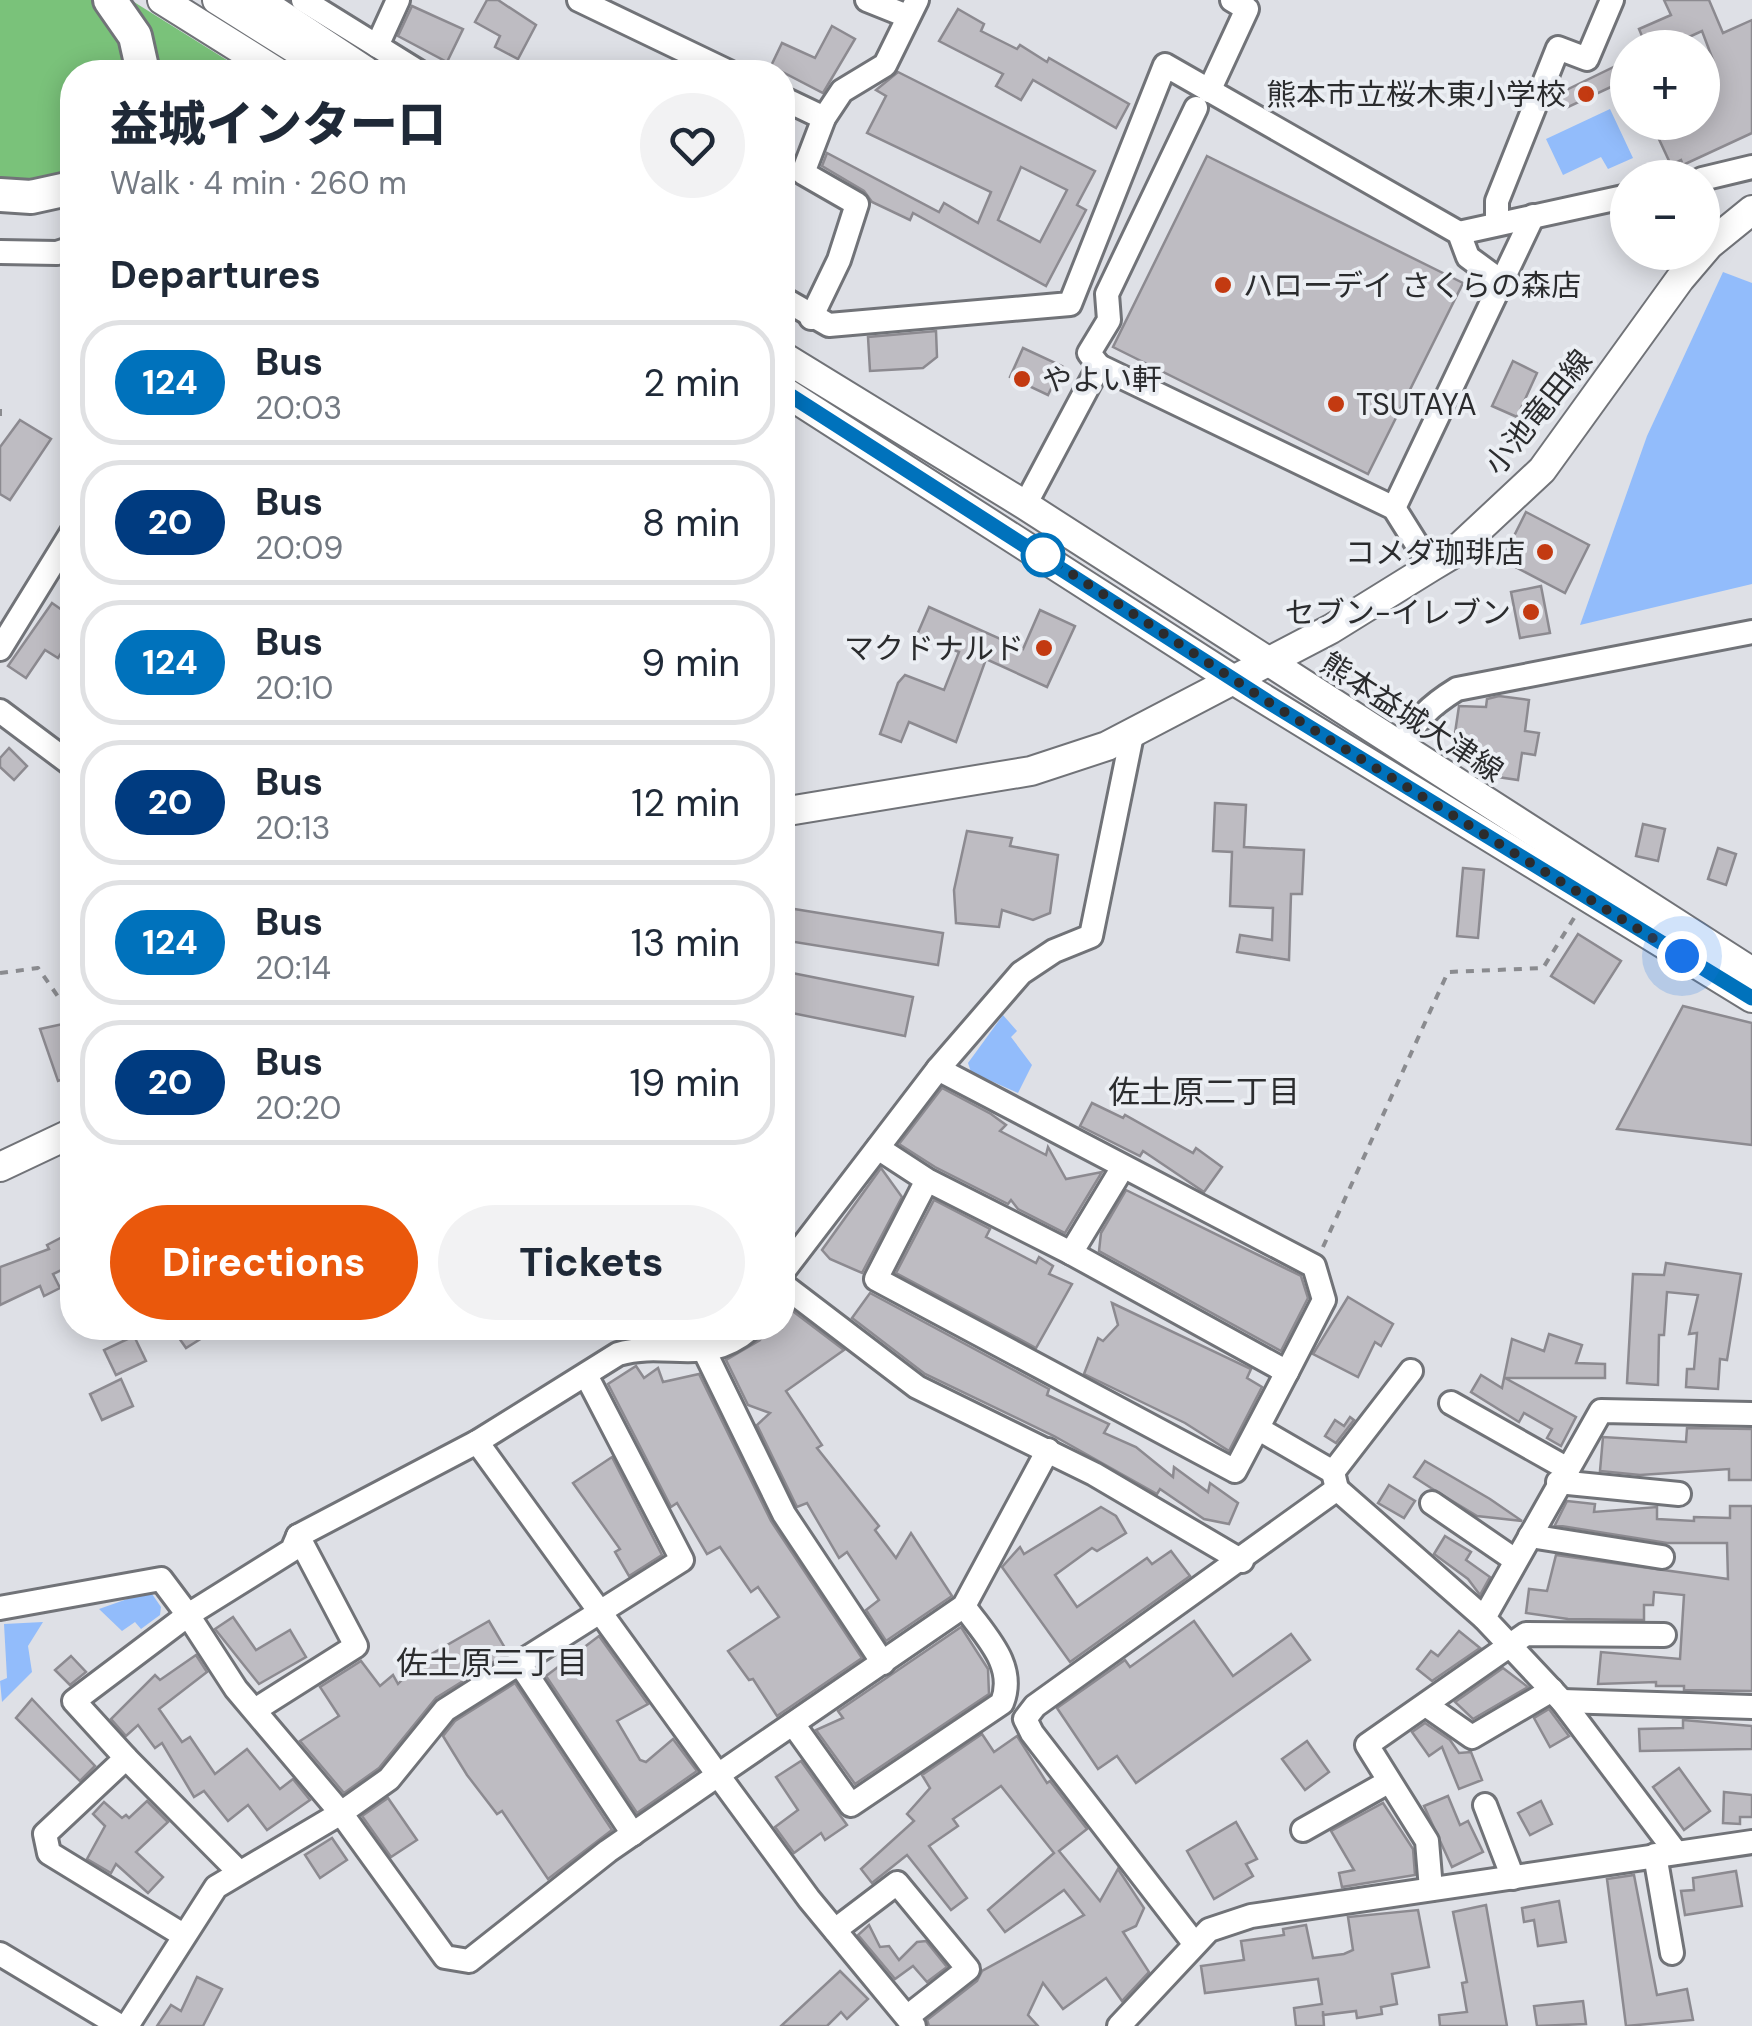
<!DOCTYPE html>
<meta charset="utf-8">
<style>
:root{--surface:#fff;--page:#f2f2f3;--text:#1f2937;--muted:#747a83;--line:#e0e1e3;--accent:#ea580c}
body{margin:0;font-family:"DM Sans","Noto Sans JP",sans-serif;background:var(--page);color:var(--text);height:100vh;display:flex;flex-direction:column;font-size:38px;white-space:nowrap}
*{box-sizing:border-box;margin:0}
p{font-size:32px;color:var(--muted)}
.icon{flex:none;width:55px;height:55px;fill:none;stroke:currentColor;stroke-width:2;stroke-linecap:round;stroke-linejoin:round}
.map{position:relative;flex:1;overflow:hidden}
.side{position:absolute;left:60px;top:60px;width:735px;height:1280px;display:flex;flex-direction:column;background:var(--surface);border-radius:40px;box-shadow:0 5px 25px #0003}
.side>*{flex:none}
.badge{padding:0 20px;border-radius:32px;font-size:35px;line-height:65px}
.fabs{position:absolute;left:1610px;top:30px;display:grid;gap:20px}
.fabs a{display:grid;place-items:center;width:110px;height:110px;border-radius:50%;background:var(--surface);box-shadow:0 5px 25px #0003;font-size:50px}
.you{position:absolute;width:50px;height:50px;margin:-25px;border:8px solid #fff;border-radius:50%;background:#1a73e8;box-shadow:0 0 0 15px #1a73e833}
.map>.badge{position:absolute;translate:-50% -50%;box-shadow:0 0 0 5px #fff}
h2{padding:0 50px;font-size:38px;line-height:90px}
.round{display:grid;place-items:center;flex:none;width:105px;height:105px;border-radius:52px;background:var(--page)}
.head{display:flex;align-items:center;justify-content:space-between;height:170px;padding:0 50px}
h1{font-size:48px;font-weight:800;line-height:75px}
.cta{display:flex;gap:20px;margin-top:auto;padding:20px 50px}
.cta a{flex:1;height:115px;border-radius:60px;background:var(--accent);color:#fff;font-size:40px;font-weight:800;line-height:115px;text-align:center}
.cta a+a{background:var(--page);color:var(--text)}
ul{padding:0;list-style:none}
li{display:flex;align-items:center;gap:30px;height:125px;margin:0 20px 15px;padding:0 30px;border:5px solid var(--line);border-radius:40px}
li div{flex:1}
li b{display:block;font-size:38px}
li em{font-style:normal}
li .badge{min-width:110px;font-weight:700;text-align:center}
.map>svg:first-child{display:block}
.forest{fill:#7ac27a}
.water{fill:#92bcfb}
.building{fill:#bebcc2;stroke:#8c8a90;stroke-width:2.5;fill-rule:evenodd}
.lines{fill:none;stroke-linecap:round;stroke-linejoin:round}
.minor-casing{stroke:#717378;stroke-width:28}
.major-casing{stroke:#717378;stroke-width:32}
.highway-casing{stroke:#717378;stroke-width:38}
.path{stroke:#8a8b8f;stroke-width:4;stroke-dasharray:8 8;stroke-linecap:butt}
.minor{stroke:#fff;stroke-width:22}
.major{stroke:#fff;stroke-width:28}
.highway{stroke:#fff;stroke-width:32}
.line-casing{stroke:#fff;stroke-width:22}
.line{stroke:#0072bc;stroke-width:15}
.walk{stroke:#2b2c2e;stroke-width:10;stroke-dasharray:0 18}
.poi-dot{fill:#c33a11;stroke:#ebeef3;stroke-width:4}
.stop-dot{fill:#fff;stroke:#0072bc;stroke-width:5}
.labels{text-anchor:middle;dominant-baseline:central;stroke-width:8;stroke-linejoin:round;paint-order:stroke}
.poi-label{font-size:30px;fill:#2b2c2e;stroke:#ebeef3;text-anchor:end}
.street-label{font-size:30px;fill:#2b2c2e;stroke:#ebeef3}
.neighbourhood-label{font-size:32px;fill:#2b2c2e;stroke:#ebeef3}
</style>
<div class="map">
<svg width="1752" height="2026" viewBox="0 0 1752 2026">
<rect width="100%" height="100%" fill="#dee0e6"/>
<!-- forest -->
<g class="forest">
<path d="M0,0H91C110,23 122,42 128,72H72V174C49,182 25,184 0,177Z"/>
<path d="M134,2L246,72H158L145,26L130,7Z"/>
</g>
<!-- water -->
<g class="water">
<path d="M1610,109L1633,158L1608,169L1601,157L1563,175L1546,139Z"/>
<path d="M1723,272L1752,283V584L1580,625L1647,436Z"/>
<path d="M1003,1015L1017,1031L1011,1037L1032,1065L1018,1093L971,1072L968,1063Z"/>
<path d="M150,1591L161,1607L160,1615L141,1629L135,1622L122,1631L99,1609Z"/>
<path d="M43,1622L28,1646L32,1672L2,1702L0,1681L7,1678L4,1624Z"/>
</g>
<!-- building -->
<g class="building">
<path d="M487,0H498L536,25L518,59L495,47L500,36L475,22Z"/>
<path d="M1664,0H1709L1723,33L1752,20V133L1683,165L1681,160L1671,165L1651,122H1702V67L1713,60L1702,31L1665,48H1647L1639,29L1671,15Z"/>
<path d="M412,6L463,29L447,62L398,36Z"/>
<path d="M958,9L984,24L981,31L1017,49L1020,45L1047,62L1049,58L1129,104L1116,128L1033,80L1021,100L996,86L1003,74L939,41Z"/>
<path d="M832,26L855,39L823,93L771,66L782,43L815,58Z"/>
<path d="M1622,63L1628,79L1564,109L1556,95Z"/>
<path d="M898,72L1095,171L1077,205L1086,210L1046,286L913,213L910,220L872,202L864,191L822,166L827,153L939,212L944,203L978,223L991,192L867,133L886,96L876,90ZM1021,167L1067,190L1040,242L998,220Z"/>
<path d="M1207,156L1463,283L1368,474L1113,347Z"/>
<path d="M936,331L937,357L923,368L870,371L868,337Z"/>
<path d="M1023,348L1062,366L1048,395L1010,377Z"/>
<path d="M1513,361L1537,373L1517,417L1492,406Z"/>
<path d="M20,420L51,439L10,500L0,494V447Z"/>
<path d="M1526,512L1589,545L1565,593L1502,560Z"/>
<path d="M1541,586L1550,633L1520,638L1511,592Z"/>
<path d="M52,603L72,617V636L58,658L45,650L26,678L8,666Z"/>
<path d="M929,607L1023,649L1040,610L1075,626L1047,687L986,659L956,742L909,722L901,742L880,734L898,683L905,675L944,690L959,652L917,635Z"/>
<path d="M1499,696L1529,700L1525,731L1539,733L1535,755L1522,753L1518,780L1477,774L1480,757L1452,753L1459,706L1486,707L1487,699Z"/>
<path d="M9,748L27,766L14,780L0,767V758Z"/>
<path d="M1215,803L1246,805L1244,847L1304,850L1302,894H1291L1289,960L1237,952L1240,935L1272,940L1273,908L1230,906L1232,852L1213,851Z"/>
<path d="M1643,824L1665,829L1658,861L1636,856Z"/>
<path d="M967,831L1012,838L1010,846L1058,855L1050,913L1033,920L1002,910L999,927L956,923L954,890Z"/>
<path d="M1718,848L1736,854L1726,885L1708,879Z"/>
<path d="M1463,868L1484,870L1478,938L1457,936Z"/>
<path d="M782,907L943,933L938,965L782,940Z"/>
<path d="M1578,934L1621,961L1594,1003L1551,976Z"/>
<path d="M782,971L913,997L905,1036L782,1011Z"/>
<path d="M1683,1006L1752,1023V1145L1617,1129Z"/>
<path d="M72,1022V1076L58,1081L40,1029Z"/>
<path d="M942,1088L991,1114L1006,1125L1000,1131L1046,1155L1048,1147L1066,1179L1102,1172L1065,1233L1018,1209L1011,1200L1008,1204L935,1167L899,1144Z"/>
<path d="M1092,1103L1123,1118L1125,1115L1193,1153L1196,1148L1222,1167L1204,1192L1143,1151L1140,1156L1080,1126Z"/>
<path d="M881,1168L902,1197L862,1273L830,1259L822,1250Z"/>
<path d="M1126,1190L1301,1276L1308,1298L1281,1351L1099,1251L1101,1233Z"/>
<path d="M934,1200L990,1229L986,1237L1036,1263L1039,1257L1053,1266L1049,1274L1072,1284L1036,1348L896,1273Z"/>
<path d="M72,1232V1265L53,1274L60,1288L44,1296L40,1286L0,1305V1267L49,1249L47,1245Z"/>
<path d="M1666,1263L1741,1274L1727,1360L1720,1359L1718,1389L1686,1387L1687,1369H1694L1697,1333L1689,1334L1698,1295L1667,1292L1664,1335H1659L1658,1385L1627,1383L1633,1274L1664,1275Z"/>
<path d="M870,1293L1049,1389L1047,1395L1109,1424L1104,1433L1136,1447L1173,1477L1174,1467L1208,1492L1210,1483L1238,1503L1229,1524L1204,1519L1160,1489L1157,1494L1054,1436L925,1374L852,1318Z"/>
<path d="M1348,1297L1393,1324L1381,1346L1375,1342L1358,1377L1313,1354Z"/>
<path d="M782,1303L844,1350L786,1391L822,1445L817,1448L879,1526L875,1530L896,1558L911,1533L952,1596L886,1641L866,1610L879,1600L847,1552L839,1558L807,1503L797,1507L757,1425L770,1413L748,1405L726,1360L760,1340L766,1328H782Z"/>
<path d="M1112,1303L1251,1369L1247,1378L1262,1387L1229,1451L1185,1423L1084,1374L1098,1338L1103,1341L1118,1325Z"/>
<path d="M172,1328H218L186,1348Z"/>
<path d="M1549,1334L1582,1345L1576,1363L1605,1364V1378H1505L1576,1417L1561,1446L1547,1438L1552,1429L1524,1413L1519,1422L1471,1392L1481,1375L1502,1388L1512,1339L1544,1351Z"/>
<path d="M134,1336L146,1361L116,1375L104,1350Z"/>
<path d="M636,1366L644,1378L658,1368L663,1382L699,1374L771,1521L862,1658L777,1716L753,1679L749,1680L728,1651L779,1617L758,1587L751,1592L720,1547L707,1554L677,1503L671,1507L608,1384Z"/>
<path d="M121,1379L133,1406L102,1420L90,1394Z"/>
<path d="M1350,1417L1354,1420L1336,1443L1325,1436L1335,1420L1344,1426Z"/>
<path d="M1687,1428L1752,1429V1480H1729V1469L1640,1475L1600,1471L1603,1437L1686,1442Z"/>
<path d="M612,1457L662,1555L629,1576L615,1552L620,1549L573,1483Z"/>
<path d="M1425,1461L1490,1499L1522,1521L1477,1516L1431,1488L1414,1477Z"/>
<path d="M1389,1485L1415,1501L1404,1518L1378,1503Z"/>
<path d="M1567,1501L1595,1504L1594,1512L1657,1507V1519L1694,1521V1517L1730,1518V1506H1752V1691L1684,1690V1686H1656V1682L1598,1684L1601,1652L1680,1659L1684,1595L1654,1592L1653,1605H1644V1620L1568,1619L1526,1613L1529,1589L1547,1591L1556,1555L1728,1579L1727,1543H1667L1555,1525Z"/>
<path d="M1101,1507L1116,1516L1126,1533L1097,1551L1092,1548L1055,1575L1077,1607L1147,1558L1152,1564L1171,1551L1190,1576L1070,1662L1002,1567L1020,1547L1024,1554Z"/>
<path d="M1445,1536L1471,1552L1466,1560L1490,1577L1480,1595L1468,1579L1434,1554Z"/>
<path d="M233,1617L256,1650L290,1630L306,1657L259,1684L215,1629Z"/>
<path d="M489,1621L508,1653L436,1698L379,1768L344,1793L300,1741L339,1716L320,1687L361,1661L380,1686L393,1675L398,1684L421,1660Z"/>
<path d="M1194,1621L1233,1676L1291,1634L1310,1660L1136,1783L1117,1756L1098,1769L1057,1708L1125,1660L1130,1667Z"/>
<path d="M961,1627L988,1669L989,1694L855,1784L816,1730L843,1718L838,1711Z"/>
<path d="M1459,1631L1480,1648L1432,1681L1417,1669L1431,1651L1438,1656Z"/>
<path d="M599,1636L648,1704L617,1721L640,1760L646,1762L673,1739L697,1771L637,1813L546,1676Z"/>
<path d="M196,1655L207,1672L159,1709L182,1742L190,1737L215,1774L247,1749L280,1789L293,1779L310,1800L267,1830L248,1805L228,1821L204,1791L194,1797L162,1743L155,1748L138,1725L126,1736L111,1719L155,1675L160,1680Z"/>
<path d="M71,1656L86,1672L70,1685L55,1670Z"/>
<path d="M1503,1668L1528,1687L1473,1719L1455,1702Z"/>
<path d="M515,1683L612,1830L548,1879L502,1811L497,1814L467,1775L443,1736L455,1721Z"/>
<path d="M32,1699L95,1766L80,1781L16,1718Z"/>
<path d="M1549,1709L1569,1736L1550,1747L1534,1718Z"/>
<path d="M1683,1720L1752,1726V1749L1640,1751L1639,1729L1683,1728Z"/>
<path d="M1425,1723L1450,1740L1459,1753L1471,1752L1482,1780L1459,1789L1442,1747L1429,1756L1412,1732Z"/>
<path d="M982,1734L994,1752L1017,1736L1047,1783L1050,1781L1087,1829L1059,1851L1100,1901L1118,1869L1144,1908L1136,1926L1123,1932L1149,1972L1122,2001L1106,1978L1063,2009L1043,1983L1028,2015L1038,2026H929L927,2020L977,1981L982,1971L1084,1915L1064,1890L1005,1932L988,1910L1054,1853L1001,1786L953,1819L958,1826L929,1846L967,1898L951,1910L907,1855L872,1883L861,1869L914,1821L907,1814L930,1788L922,1775Z"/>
<path d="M1307,1741L1329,1772L1305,1790L1282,1759Z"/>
<path d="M801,1761L847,1825L825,1840L821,1833L794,1853L775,1827L798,1810L776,1777Z"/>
<path d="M1679,1768L1710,1811L1684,1830L1653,1787Z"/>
<path d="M1724,1792L1752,1795V1817H1740V1824L1723,1823Z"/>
<path d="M1448,1796L1460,1825L1468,1821L1483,1852L1452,1867L1424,1806Z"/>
<path d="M388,1798L417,1840L391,1857L362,1816Z"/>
<path d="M147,1801L168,1822L136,1852L163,1877L148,1893L116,1864L111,1873L87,1859L105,1826L93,1814L104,1802L122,1818L126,1815L129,1818Z"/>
<path d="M1541,1801L1552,1824L1530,1835L1518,1813Z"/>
<path d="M1383,1803L1413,1849L1415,1875L1342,1887L1339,1873L1354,1870L1331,1831Z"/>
<path d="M1236,1822L1257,1859L1246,1864L1253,1876L1214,1899L1187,1851Z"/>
<path d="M332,1838L347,1860L320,1878L305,1855Z"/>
<path d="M1736,1871L1742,1906L1685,1915L1681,1891L1694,1890L1693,1878Z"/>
<path d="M1634,1875L1657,1995L1687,1989L1693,2020L1626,2026L1607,1879Z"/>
<path d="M1559,1901L1566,1942L1538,1946L1534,1920L1524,1922L1522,1908Z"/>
<path d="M1486,1905L1507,2026H1440L1439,2015L1467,2012L1462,1983L1467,1982L1453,1912Z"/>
<path d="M1418,1910L1429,1967L1392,1974L1397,2004L1381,2007L1382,2014L1357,2018L1356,2011L1323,2015V2011L1324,2026H1296L1294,2008L1322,2004L1318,1979L1205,1993L1201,1966L1244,1960L1241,1941L1284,1935L1283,1929L1306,1925L1313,1958L1344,1954L1353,1950L1348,1917Z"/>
<path d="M869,1925L880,1947L889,1946L899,1960L917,1942L926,1941L947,1967L927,1982L913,1966L895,1979L858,1935Z"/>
<path d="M840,1971L868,1999L847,2019L841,2012L827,2026H781Z"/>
<path d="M197,1977L222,1989L203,2026H157L171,2005L181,2011Z"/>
<path d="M1583,2001L1586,2024L1537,2026L1534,2006Z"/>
</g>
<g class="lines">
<defs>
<g id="minor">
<path d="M303,0L419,72"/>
<path d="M579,0L729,72"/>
<path d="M867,0L907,16"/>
<path d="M377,46L398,0"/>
<path d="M1209,91L1247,9L1232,0"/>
<path d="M782,98L824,118"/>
<path d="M1702,179L1752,167"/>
<path d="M1497,223V201L1558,48L1587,59L1612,0"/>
<path d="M1459,233L1628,196"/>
<path d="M0,252L57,253L72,248"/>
<path d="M782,298L829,325L1070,304L1165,65L1459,233L1468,257L1502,282"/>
<path d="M811,318L839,260L857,204L803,173L824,118L842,91L885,65L917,0"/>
<path d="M1099,366L1394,508L1431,567"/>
<path d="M1025,505L1099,366L1089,353L1109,320L1107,294L1196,108"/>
<path d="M1394,508L1533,216"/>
<path d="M0,649L72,532"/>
<path d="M0,711L72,765"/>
<path d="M1403,749C1413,721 1431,705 1457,689L1752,632"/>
<path d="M938,1069L1314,1266L1324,1300L1287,1372"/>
<path d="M878,1148L927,1180L1071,1253L1287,1372L1235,1471L876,1279L927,1180"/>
<path d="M1071,1253L1123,1167"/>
<path d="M782,1273L938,1069L1021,973L1054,951L1091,936L1132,735"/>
<path d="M782,1284L917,1387L1094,1474L1242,1561"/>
<path d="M705,1352L784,1514L883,1663"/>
<path d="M586,1375L682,1560L445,1710L389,1779L341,1813L445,1957L469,1961L608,1851L718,1775L809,1899L914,2026"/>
<path d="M1451,1403L1566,1468"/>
<path d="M1259,1429L1333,1472"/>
<path d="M477,1442L718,1775L964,1606L1048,1450"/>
<path d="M1558,1482L1679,1494"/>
<path d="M1337,1489L1333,1472L1411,1371"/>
<path d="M1432,1503L1515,1560"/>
<path d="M1530,1536L1662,1557"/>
<path d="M0,1608L161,1579L188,1615L292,1550L298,1536L477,1442L618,1354C669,1339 705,1368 751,1328"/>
<path d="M520,1664L633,1834"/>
<path d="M1562,1701L1752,1707"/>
<path d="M1426,1705L1472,1737L1552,1690"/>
<path d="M255,1710L356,1646L298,1536"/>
<path d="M793,1724L851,1805L1002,1703C1017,1665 985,1636 964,1606"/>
<path d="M126,1758L238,1871"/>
<path d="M1485,1805L1513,1878"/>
<path d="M1303,1830L1388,1782"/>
<path d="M1675,1851L1562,1701L1484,1618L1601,1411L1752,1414"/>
<path d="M1655,1855L1672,1953"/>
<path d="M1431,1889L1427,1841L1367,1745L1526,1634L1664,1635"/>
<path d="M835,1930L897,1883L968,1969L907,2017"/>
<path d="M1194,1943L1032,1733L1025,1719L1035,1706L1337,1489L1484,1618"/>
<path d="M0,1954L120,2026"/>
<path d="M127,2026L216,1887L341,1813L236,1689L188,1615L74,1701L126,1758L45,1834L49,1853L183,1935"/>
<path d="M1119,2026L1209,1930L1251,1916L1752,1842"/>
</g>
<g id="major">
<path d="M162,0L277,72"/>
<path d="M217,0L332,72"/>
<path d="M782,356L1025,505L1752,972"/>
<path d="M782,390L1243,686L1752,998"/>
<path d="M782,812L1031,771L1107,746L1331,629L1431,567L1451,555L1542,470L1680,279L1709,245L1752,210"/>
<path d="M0,1167L72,1133"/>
</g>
<g id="highway">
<path d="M110,0L135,36L143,72"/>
<path d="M255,0L364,72"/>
<path d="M0,195L31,197L72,188"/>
</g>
</defs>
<!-- minor casing -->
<use href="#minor" class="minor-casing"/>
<!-- major casing -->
<use href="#major" class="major-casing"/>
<!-- highway casing -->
<use href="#highway" class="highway-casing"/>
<!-- path -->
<g class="path">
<path d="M0,409V416"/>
<path d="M0,973L38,968L64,1005L72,1009"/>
<path d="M1323,1247L1448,972L1543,968L1574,918"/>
</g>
<!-- minor -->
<use href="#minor" class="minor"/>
<!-- major -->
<use href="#major" class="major"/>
<!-- highway -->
<use href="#highway" class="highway"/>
</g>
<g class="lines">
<defs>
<path id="line" d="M782,390L1270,703L1752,998"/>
</defs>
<!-- line casing -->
<use href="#line" class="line-casing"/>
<!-- line -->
<use href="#line" class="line"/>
<!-- walk -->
<path class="walk" d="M1043,555L1270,703L1682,956"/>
</g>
<!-- markers -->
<g class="poi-dot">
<circle cx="1586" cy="94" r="10"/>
<circle cx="1223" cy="285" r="10"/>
<circle cx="1022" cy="379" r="10"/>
<circle cx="1336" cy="404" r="10"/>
<circle cx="1545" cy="552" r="10"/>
<circle cx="1531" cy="612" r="10"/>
<circle cx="1044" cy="648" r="10"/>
</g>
<circle class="stop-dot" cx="1043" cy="555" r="20"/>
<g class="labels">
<!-- poi labels -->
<g class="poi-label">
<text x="1566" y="94">熊本市立桜木東小学校</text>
<text x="1243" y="285" text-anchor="start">ハローデイ さくらの森店</text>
<text x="1042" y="379" text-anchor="start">やよい軒</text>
<text x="1356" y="404" text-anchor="start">TSUTAYA</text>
<text x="1525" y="552">コメダ珈琲店</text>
<text x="1511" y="612">セブン-イレブン</text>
<text x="1024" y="648">マクドナルド</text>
</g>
<!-- street labels -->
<g class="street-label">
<text transform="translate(1538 412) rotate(-51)">小池竜田線</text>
<text transform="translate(1412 717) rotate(33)">熊本益城大津線</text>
</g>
<!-- neighbourhood labels -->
<g class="neighbourhood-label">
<text x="1204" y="1092">佐土原二丁目</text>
<text x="492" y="1663">佐土原三丁目</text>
</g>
</g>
</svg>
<div class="fabs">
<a>+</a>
<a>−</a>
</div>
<div class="you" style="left:1682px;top:956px"></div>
<section class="side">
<div class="head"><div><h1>益城インター口</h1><p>Walk · 4 min · 260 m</p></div><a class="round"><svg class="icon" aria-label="heart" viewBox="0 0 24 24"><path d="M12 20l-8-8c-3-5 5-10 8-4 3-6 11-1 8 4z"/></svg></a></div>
<h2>Departures</h2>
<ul>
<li><span class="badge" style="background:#0072bc;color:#fff">124</span><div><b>Bus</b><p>20:03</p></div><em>2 min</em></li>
<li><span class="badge" style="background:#003b80;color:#fff">20</span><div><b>Bus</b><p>20:09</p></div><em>8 min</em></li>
<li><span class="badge" style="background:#0072bc;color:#fff">124</span><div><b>Bus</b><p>20:10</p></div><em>9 min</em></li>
<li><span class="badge" style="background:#003b80;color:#fff">20</span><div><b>Bus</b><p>20:13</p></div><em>12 min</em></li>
<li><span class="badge" style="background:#0072bc;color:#fff">124</span><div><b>Bus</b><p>20:14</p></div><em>13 min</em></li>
<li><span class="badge" style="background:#003b80;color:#fff">20</span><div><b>Bus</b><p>20:20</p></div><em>19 min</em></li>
</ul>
<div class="cta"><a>Directions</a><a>Tickets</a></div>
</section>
</div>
